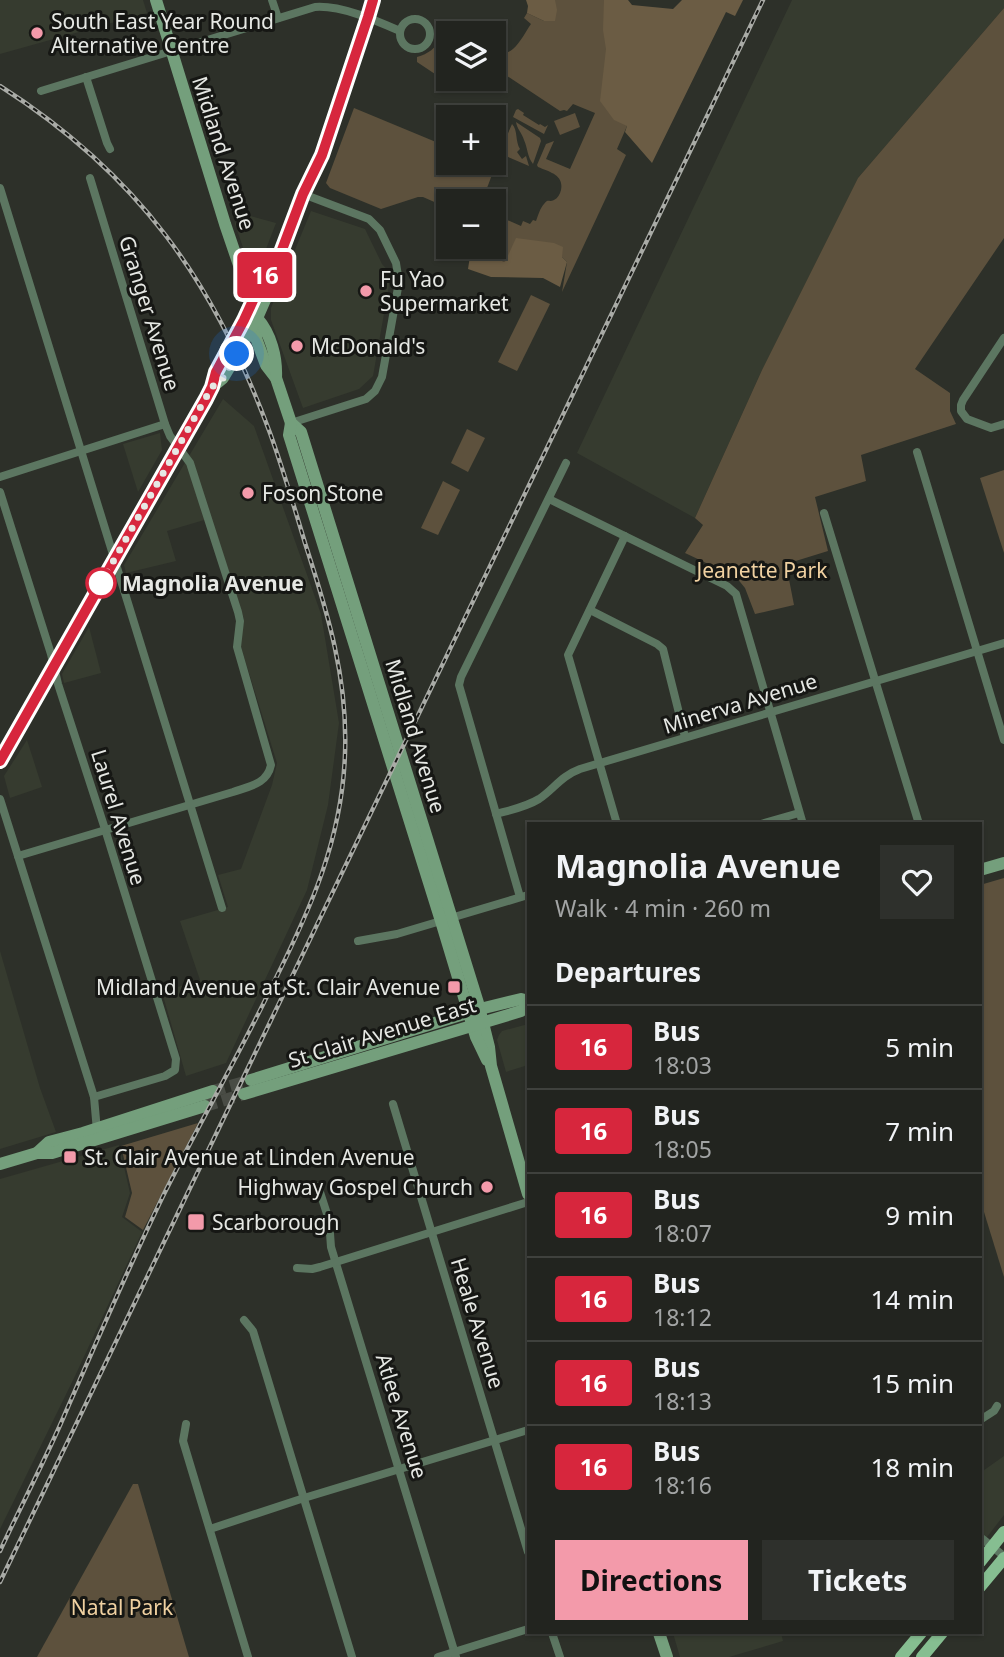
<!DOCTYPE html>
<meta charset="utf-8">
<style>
:root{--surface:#22241f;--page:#2e302c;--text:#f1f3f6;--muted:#a2a4a4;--line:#3f413d;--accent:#f39aaa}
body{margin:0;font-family:"Noto Sans",sans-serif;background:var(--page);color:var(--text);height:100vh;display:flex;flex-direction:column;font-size:26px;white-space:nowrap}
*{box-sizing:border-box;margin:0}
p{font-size:23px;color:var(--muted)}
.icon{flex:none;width:38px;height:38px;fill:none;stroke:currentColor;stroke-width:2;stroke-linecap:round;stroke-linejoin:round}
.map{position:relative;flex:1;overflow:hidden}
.side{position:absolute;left:527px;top:822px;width:455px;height:812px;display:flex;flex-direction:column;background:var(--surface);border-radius:0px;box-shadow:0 2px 5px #0004,0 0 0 2px var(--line)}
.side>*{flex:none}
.badge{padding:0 14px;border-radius:5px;font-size:24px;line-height:46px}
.buttons{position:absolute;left:436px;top:21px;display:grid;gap:14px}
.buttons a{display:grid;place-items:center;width:70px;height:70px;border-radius:0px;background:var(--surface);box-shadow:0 2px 5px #0004,0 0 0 2px var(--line);font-size:35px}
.you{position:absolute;width:35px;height:35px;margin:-18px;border:5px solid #fff;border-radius:50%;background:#1a73e8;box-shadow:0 0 0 10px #1a73e833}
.map>.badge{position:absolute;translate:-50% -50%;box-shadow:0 0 0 4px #fff}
h2{padding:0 28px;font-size:26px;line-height:63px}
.round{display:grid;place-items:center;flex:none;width:74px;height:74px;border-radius:0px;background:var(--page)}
.headline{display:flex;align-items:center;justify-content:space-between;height:119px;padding:0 28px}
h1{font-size:33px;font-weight:700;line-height:52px}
.primary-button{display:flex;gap:14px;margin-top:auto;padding:14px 28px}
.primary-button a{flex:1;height:80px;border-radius:0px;background:var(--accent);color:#111;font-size:28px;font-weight:700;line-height:80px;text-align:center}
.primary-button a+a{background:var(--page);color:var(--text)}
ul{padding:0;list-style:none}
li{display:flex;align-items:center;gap:21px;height:84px;padding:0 28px;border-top:2px solid var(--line)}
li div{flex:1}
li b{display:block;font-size:26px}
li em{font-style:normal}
li .badge{min-width:77px;font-weight:700;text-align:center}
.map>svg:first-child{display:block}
.built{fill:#363b2f}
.green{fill:#5d513d}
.forest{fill:#6b5c44}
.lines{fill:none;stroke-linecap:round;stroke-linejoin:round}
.secondary-tunnel{stroke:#494c45;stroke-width:12;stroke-dasharray:12 6;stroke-linecap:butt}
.minor{stroke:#5c7661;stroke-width:8}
.secondary{stroke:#749f7c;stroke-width:12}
.primary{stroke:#86be91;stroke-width:12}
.rail-casing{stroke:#a9aba6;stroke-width:4.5}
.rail{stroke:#161714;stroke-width:2;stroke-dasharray:5;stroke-linecap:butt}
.line-casing{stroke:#fff;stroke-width:16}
.line{stroke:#d7263d;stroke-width:10}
.walk{stroke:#e6e8e4;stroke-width:7;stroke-dasharray:0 12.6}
.poi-dot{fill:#f39aaa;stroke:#161714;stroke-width:2.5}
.stop-dot{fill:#fff;stroke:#d7263d;stroke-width:3.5}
.labels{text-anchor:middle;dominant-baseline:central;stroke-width:6;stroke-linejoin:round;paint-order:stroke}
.poi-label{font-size:21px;fill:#e6e8e4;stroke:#161714;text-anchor:start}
.street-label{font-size:21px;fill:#e6e8e4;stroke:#161714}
.park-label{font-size:21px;fill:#f0d1a1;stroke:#161714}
.stop-label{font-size:21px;font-weight:bold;fill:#e6e8e4;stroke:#161714;text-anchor:start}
</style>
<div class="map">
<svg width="1004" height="1657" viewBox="0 0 1004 1657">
<rect width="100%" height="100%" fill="#2d3029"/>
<!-- built -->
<g class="built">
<path d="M0,0H143L147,13L0,54Z"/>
<path d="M792,0H1004V8L858,178L762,370L695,518L577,453Z"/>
<path d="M311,211L365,229L382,264L391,274L373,376L359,389L303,408L271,320V308Z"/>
<path d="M239,213L276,223L261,262L258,265H253L248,262L235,224Z"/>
<path d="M223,399L254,426L321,614L339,723L328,805L307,890L226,1063L186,1076L162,992L200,980L180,921L228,907L218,875L241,869L272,785L277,763L240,644L244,619L211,518L167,531L176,561L126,573L124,565Z"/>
<path d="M160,433L162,450L138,492L123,444Z"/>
<path d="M89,627L101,673L64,683L62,674Z"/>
<path d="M27,740L42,787L10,798L4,776Z"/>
<path d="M0,951L40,1088L56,1132L0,1149Z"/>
<path d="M528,1024V1065L506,1072L497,1040L499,1035L502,1031Z"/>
<path d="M119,1145L130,1193L122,1217L142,1232L75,1376L0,1529V1179Z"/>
<path d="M1004,1456V1515L980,1546V1473Z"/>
<path d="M673,1633H781L783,1641L729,1657H680Z"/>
</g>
<!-- green -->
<g class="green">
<path d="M544,0H607L627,126L617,149L626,155L562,292L567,262L562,257L505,262L482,252L484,247H494V226L498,216L521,226L523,221L530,224L533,220L536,221C538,216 540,208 544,204C549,198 548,203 554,200C558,198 560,194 561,190C564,175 550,172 538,167L537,165L546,144L554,141L546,159L570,169L595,113L573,104L567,111L564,110L560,111L498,70C491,56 504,56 513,49C520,43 526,31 531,24L524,18L527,13L544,21Z"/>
<path d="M1004,8V238L915,369L950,393V411L956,424L861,455L866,481L815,497L828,551L786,564L794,605L755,614L745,588L736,577L685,553L703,525L695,518L762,370L858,178Z"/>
<path d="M448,35V79H471L463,90L456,88L417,62V57C428,54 436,48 441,38Z"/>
<path d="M354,108L448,147V163H485L495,167L482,201H448V208L423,197H418L381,209L330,188L326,183Z"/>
<path d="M518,109L524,113L523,115L539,125L540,124L545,127L548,125L544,134L513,117L516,110Z"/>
<path d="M575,113L580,127L560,135L554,121Z"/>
<path d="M516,122L540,138L541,141L533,164C527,156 528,149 524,140C522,133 517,129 516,122Z"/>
<path d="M512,124C518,130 515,141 520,149L517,152L522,159L526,156L529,166L501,154L500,152Z"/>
<path d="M531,295L550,304L517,371L498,362Z"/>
<path d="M467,429L485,438L468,472L451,463Z"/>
<path d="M1004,470V553L980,478Z"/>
<path d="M443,481L460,490L438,535L421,528Z"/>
<path d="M1004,878V1277L980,1199V885Z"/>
<path d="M198,1123L143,1230L125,1217L132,1193L121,1146Z"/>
<path d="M133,1484H138L189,1657H37Z"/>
</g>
<!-- forest -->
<g class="forest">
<path d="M526,0H555L557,10L555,21H544L527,13L528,6Z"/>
<path d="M604,0H628L632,5L673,9L682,0H743L735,16L726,12L652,163L625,132L627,126L614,120L600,101L606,49L603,30Z"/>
<path d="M516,238L554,243L563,247L562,257L567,262L560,287L543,278L491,277L468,269L470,256L496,259L505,262Z"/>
</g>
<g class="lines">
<!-- secondary-tunnel -->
<g class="secondary-tunnel">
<path d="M213,1091L251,1080"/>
<path d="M205,1106L244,1094"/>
</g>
<!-- minor -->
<g class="minor">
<path d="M272,0L278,18"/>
<circle cx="415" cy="34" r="15"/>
<path d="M86,77L107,143L110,149"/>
<path d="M41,91L315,7C341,5 377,21 400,31"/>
<path d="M0,188L222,908"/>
<path d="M1004,338L963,400L961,405V411L967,419L991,428L1004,424"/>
<path d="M291,423L366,399L375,391L382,377L399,282L396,263L380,230L369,219L303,194"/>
<path d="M917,452L1004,740"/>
<path d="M0,477L165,424"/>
<path d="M0,492L51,654L58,684L105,829L176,1059L175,1070L165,1076L94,1097"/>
<path d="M549,499L727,586L736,594L803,824"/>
<path d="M824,513L919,824"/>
<path d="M590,610L657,644L663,649L685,737"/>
<path d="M0,799L94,1097L97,1131"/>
<path d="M496,814C511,810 526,807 539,799C554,789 561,776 580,769L1004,643"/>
<path d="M617,824L568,655L625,536"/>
<path d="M761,824L799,813"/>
<path d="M18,856L233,792C250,786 267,784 271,765L237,647L240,621L238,612L190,463L170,436L165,424L90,178"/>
<path d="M520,897L459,685L461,677L566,463"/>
<path d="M358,941L397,934L528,895"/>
<path d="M393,1104L528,1552"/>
<path d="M318,1186L329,1220L331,1247L456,1657"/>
<path d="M297,1268L312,1269L320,1267L528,1202"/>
<path d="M244,1320L253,1331L352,1657"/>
<path d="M980,1420L994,1411L997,1406"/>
<path d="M186,1424L183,1441L248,1657"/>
<path d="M210,1529L304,1498L528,1430"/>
<path d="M980,1537L1004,1556"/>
<path d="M552,1633L560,1657"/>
<path d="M438,1657L528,1629"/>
</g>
<!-- secondary -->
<g class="secondary">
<path d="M156,0L225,224L257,318L256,338L266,365L276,378L291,423L301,432L478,1003L489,1047L491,1066L528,1194"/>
<path d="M257,318C271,334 277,357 276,378"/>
<path d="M212,387L223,378L229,368L257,318L275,277L277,263L292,222L322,155L373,0"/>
<path d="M291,423L289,435L441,921L476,1037L487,1060"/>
<path d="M0,761L206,399L212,387L216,372L244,320L268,268L277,263"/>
<path d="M980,870L1004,863"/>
<path d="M251,1080L480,1009L521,999L528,1001"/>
<path d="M244,1094L505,1016L521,1011L528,1005"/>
<path d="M37,1153L49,1142L83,1133L213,1091"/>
<path d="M0,1164L37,1153H52L205,1106"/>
<path d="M659,1633L667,1657"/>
</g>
<!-- primary -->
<g class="primary">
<path d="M980,1562L1004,1532"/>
<path d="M980,1587L1004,1558"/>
<path d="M901,1657L921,1633"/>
<path d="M922,1657L942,1633"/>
</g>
<defs>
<g id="rail">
<path d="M0,86C138,174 214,281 270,433C283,469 294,506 305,543C328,614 348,679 345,754C342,839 311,908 274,982C239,1055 199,1124 163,1196C127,1271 94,1347 61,1423C42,1466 20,1508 0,1551"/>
<path d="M0,1582L763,0"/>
</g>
</defs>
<!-- rail casing -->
<use href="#rail" class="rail-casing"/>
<!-- rail -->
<use href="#rail" class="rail"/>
</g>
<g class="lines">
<defs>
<path id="line" d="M0,761L206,399L212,387L216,372L244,320L268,268L277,263L303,194L322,155L368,17L373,0"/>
</defs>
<!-- line casing -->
<use href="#line" class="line-casing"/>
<!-- line -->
<use href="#line" class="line"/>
<!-- walk -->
<path class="walk" d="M101,583L212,387L223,378L237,354"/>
</g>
<!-- markers -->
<g class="poi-dot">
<circle cx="37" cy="33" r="7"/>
<circle cx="366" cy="291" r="7"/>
<circle cx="297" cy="346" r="7"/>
<circle cx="248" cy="493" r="7"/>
<rect x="447" y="980" width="14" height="14" rx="3.5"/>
<rect x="63" y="1150" width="14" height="14" rx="3.5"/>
<circle cx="487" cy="1187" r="7"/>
<rect x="187" y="1213" width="18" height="18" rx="3.5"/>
</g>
<circle class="stop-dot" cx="101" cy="583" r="14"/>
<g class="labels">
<!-- poi labels -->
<g class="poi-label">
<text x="51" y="21">South East Year Round<tspan x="51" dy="24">Alternative Centre</tspan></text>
<text x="380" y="279">Fu Yao<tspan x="380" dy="24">Supermarket</tspan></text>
<text x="311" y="346">McDonald's</text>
<text x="262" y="493">Foson Stone</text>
<text x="440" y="987" text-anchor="end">Midland Avenue at St. Clair Avenue</text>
<text x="84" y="1157">St. Clair Avenue at Linden Avenue</text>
<text x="473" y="1187" text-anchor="end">Highway Gospel Church</text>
<text x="212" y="1222">Scarborough</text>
</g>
<!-- street labels -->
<g class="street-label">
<text transform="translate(224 153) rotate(72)">Midland Avenue</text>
<text transform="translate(150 313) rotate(73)">Granger Avenue</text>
<text transform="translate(740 703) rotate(-17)">Minerva Avenue</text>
<text transform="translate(416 736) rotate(73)">Midland Avenue</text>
<text transform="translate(119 817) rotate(73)">Laurel Avenue</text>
<text transform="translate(382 1032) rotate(-17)">St Clair Avenue East</text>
<text transform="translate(478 1323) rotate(73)">Heale Avenue</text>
<text transform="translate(402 1416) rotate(73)">Atlee Avenue</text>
</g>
<!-- park labels -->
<g class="park-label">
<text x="762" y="570">Jeanette Park</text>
<text x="122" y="1607">Natal Park</text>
</g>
<!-- stop labels -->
<g class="stop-label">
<text x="122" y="583">Magnolia Avenue</text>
</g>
</g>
</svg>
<div class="buttons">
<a><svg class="icon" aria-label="layers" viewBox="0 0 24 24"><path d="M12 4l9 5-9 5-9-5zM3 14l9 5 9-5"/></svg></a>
<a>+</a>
<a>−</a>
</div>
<div class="you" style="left:237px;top:354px"></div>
<b class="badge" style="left:265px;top:275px;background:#d7263d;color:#fff">16</b>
<section class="side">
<div class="headline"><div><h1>Magnolia Avenue</h1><p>Walk · 4 min · 260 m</p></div><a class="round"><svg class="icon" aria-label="heart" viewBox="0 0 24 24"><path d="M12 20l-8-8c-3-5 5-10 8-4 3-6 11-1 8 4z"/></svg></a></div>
<h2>Departures</h2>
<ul>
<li><span class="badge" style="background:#d7263d;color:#fff">16</span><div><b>Bus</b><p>18:03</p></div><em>5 min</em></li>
<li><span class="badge" style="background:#d7263d;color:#fff">16</span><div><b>Bus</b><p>18:05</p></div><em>7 min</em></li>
<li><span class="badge" style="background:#d7263d;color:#fff">16</span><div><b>Bus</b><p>18:07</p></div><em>9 min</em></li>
<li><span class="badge" style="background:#d7263d;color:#fff">16</span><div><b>Bus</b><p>18:12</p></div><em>14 min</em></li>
<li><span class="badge" style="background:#d7263d;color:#fff">16</span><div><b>Bus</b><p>18:13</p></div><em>15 min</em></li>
<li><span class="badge" style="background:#d7263d;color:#fff">16</span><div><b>Bus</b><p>18:16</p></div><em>18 min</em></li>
</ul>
<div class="primary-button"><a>Directions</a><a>Tickets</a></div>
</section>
</div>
